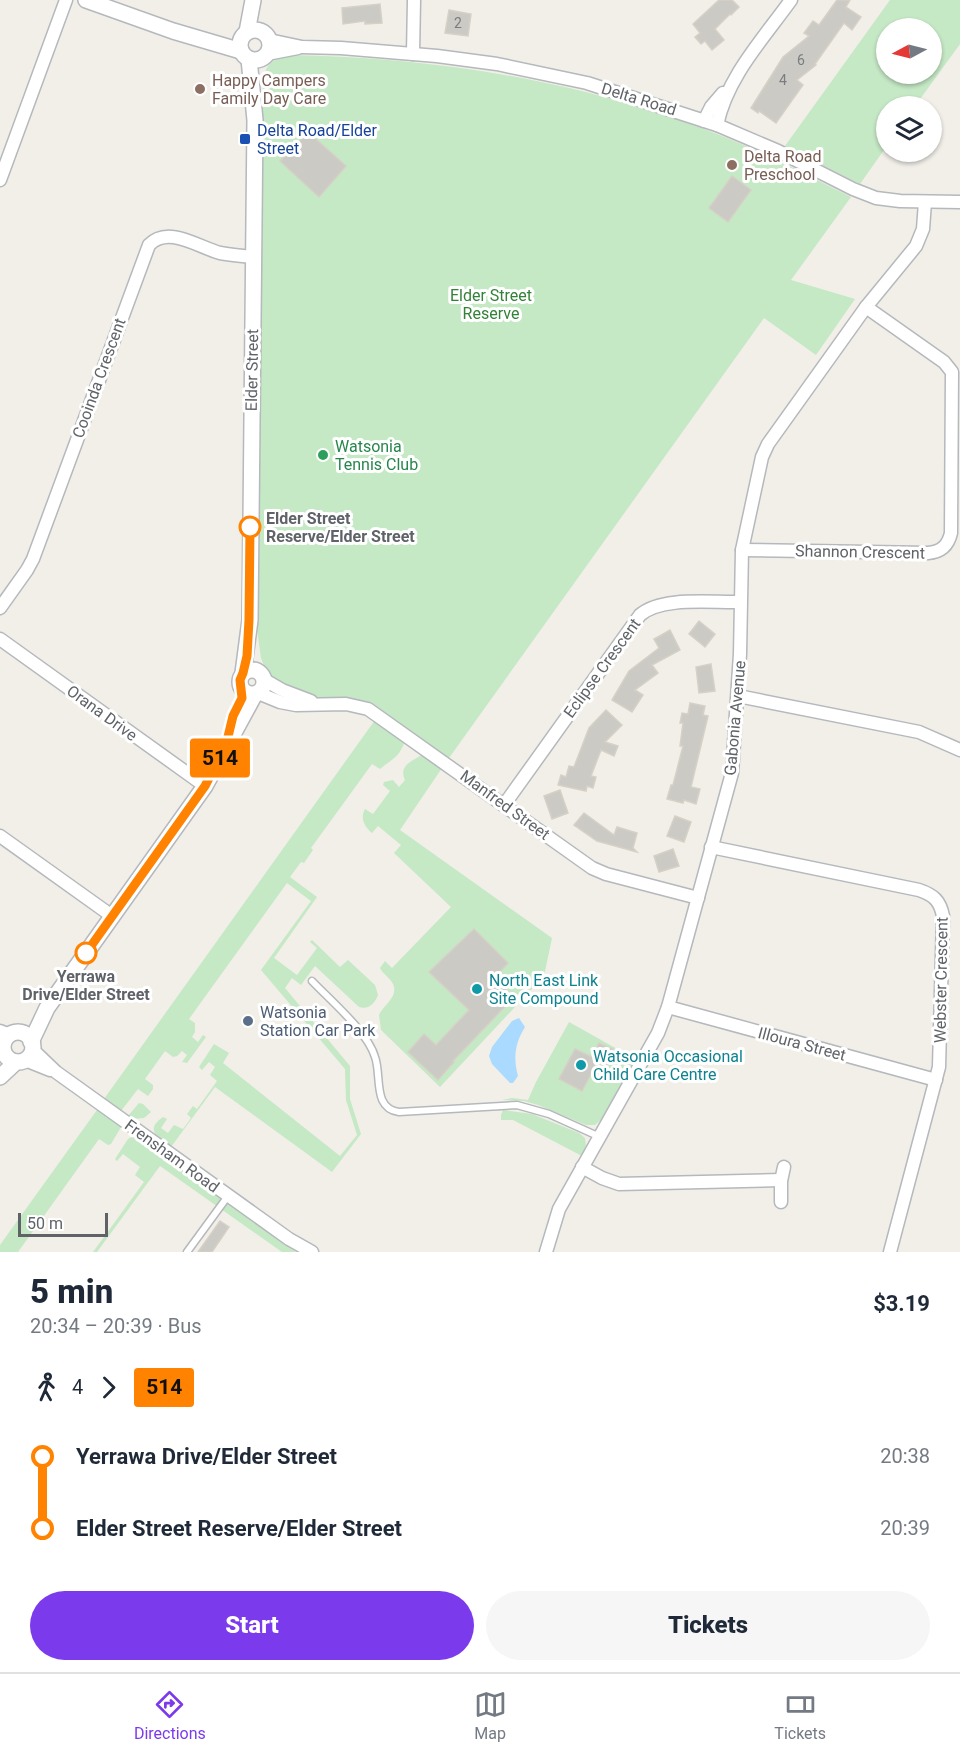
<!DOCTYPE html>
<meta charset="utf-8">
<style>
:root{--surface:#fff;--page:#f6f6f7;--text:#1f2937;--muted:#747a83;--line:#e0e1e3;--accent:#7c3aed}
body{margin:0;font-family:Roboto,sans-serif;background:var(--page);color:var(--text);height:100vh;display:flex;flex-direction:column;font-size:22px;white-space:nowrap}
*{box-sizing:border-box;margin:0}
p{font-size:20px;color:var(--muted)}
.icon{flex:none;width:33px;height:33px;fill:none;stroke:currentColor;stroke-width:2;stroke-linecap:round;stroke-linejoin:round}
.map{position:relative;height:1252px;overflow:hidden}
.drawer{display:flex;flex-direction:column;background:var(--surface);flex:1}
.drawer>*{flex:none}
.badge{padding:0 12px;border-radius:4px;font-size:21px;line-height:39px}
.needle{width:39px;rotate:263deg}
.tools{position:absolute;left:876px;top:18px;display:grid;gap:12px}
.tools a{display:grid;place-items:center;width:66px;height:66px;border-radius:50%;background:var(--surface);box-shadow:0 2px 4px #0004;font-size:30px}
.scale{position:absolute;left:18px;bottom:15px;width:90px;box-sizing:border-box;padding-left:6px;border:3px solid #5f6368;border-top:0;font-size:16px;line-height:21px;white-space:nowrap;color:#5f6368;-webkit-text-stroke:4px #fff;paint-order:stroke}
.map>.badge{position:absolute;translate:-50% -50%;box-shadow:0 0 0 3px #fff}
.legs{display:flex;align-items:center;gap:9px;height:66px;padding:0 30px;font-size:20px}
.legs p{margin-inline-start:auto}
.headline{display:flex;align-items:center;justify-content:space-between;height:102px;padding:0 30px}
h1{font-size:33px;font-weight:800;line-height:45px}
.button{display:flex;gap:12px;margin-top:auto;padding:12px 30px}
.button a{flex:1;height:69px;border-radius:36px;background:var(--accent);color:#fff;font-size:24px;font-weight:800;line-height:69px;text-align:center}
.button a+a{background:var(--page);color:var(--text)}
ul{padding:0 30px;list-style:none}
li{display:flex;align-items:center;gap:21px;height:72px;font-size:22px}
li i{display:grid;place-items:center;width:9px;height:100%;margin:0 8px;background:currentColor}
li i::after{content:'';width:15px;height:15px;margin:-8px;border:4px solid;border-radius:50%;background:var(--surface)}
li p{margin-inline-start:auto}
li:first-child i{background:linear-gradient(#0000 50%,currentColor 0)}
li:last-child i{background:linear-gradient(currentColor 50%,#0000 0)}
.menu{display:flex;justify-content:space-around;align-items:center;height:84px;border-top:2px solid var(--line);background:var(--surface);font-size:16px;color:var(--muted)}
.menu a{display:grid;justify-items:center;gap:3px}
.menu .active{color:var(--accent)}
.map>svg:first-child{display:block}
.green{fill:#c5e8c5;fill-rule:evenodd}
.water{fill:#aadaff}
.building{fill:#cccac5;stroke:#d6d1c6;stroke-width:1.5}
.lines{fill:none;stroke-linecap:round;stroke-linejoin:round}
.service-casing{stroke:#b5b8bc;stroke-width:9}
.minor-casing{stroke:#b5b8bc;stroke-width:15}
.tertiary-casing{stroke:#b5b8bc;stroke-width:18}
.service{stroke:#fff;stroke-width:6}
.minor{stroke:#fff;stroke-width:12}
.tertiary{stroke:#fff;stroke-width:15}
.line-1-casing{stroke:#fff;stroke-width:14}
.line-1{stroke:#ff8200;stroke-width:9}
.education-dot{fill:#8d6e63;stroke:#fff;stroke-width:2}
.transit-dot{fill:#1a4fb4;stroke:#fff;stroke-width:2}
.leisure-dot{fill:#2e9e5b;stroke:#fff;stroke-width:2}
.stop-1-dot{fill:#fff;stroke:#ff8200;stroke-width:3}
.culture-dot{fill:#0f9aa8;stroke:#fff;stroke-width:2}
.service-dot{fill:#5c6f8a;stroke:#fff;stroke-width:2}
.labels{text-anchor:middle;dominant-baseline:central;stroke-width:6;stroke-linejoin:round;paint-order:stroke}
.number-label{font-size:14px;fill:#7a7d7f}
.education-label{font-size:16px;fill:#785e54;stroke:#fff;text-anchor:start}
.street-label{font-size:16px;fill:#5f6368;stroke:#fff}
.transit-label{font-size:16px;fill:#164399;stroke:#fff;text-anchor:start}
.park-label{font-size:16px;fill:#348238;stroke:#fff}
.leisure-label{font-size:16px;fill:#27864d;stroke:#fff;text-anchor:start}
.stop-label{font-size:16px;font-weight:bold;fill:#5f6368;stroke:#fff;text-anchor:start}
.culture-label{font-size:16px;fill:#0d838f;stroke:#fff;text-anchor:start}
.service-label{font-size:16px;fill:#4e5e75;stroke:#fff;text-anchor:start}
</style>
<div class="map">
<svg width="960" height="1252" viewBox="0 0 960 1252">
<rect width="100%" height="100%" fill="#f1efe8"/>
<!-- green -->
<g class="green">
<path d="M890,0H960V44L915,106H886V147L860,184L785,146ZM886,28H932V74H886Z"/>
<path d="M290,55C447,58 604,84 748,147C783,162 817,180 851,197L791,280L855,299L816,355L764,318L449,758L371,704L351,699L305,697L268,676L261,658L257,629L263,81C265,64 274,58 290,55Z"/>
<path d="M375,720L405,741C399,758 393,758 380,769L372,764L311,848L313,850L304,863L301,862L290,877L317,897L274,958L297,975L317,948L310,942L312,940L340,967L348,960L375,985L378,995C375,1003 369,1010 359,1007L315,966L301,985L292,978L285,988L350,1066V1099L361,1134L332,1172L215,1087L171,1147C158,1138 144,1130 163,1117L167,1119L161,1128L168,1133L174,1125L183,1129L191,1118L187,1114L193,1106L197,1109L217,1081L210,1075L215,1067L209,1062L202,1070L199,1067L214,1044L229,1053L223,1063L340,1156L357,1135L346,1100L345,1069L261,970L311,901L287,883L189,1019L195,1023V1032L192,1037L198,1042L203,1035L206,1037L187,1063L182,1062L187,1055L182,1051L177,1056L173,1057L165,1051L145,1079L153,1085V1089L148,1096L138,1089L121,1111L104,1099Z"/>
<path d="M423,754L442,768L400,830L552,938L544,976L440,1087L381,1030L379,1015C383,1005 399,997 393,984C390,978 383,974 380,968L385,961L392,968L451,907L394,853L401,845L378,826L372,833C364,826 360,818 365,809L373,814L390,791L383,785L384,782L393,780L399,787L405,780C398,765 413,761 423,754Z"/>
<path d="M569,1022L635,1059L602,1119L595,1125H586L538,1105L524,1101L502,1100L512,1098L528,1100L536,1082ZM600,1043L615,1052L606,1068L597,1063L582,1091L559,1079L575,1049L592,1057Z"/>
<path d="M139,1103L143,1104L151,1112L144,1118L132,1119L128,1116Z"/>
<path d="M97,1110L121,1127L111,1144L108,1145L99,1139L18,1252H0V1245Z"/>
<path d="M503,1110L532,1114L579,1133L585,1138L586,1145L582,1156L513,1120H501V1115Z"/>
<path d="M133,1136L296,1252H282L160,1166L97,1252H93L144,1182L135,1175L140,1167L123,1154L117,1161L115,1159L128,1139Z"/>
</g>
<!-- water -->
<path class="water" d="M519,1018L525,1027C515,1043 513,1058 518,1076L513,1083H510L492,1064L489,1056L492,1047L512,1021Z"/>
<!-- building -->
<g class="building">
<path d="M719,0H732L739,7L731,15L730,14L715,29L724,40L712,50L705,41L701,44L695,37L700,33L693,24Z"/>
<path d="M837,0H850L846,7L861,17L852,30L844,23L815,64L816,65L797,80L803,85L776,123L759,111L758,113L751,108L783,57L809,36L804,33L813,21L819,25Z"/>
<path d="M380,4L382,23L365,24V21L343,24L342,8Z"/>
<path d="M449,10L471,14L468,36L445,33Z"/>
<path d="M308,132L346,166L319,197L280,161Z"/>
<path d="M732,176L751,190L728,222L709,208Z"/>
<path d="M699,621L715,634L705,647L689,634Z"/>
<path d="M670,630L680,650L652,665L658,673L635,690L643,695L632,712L612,700L629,671L659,648L654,639Z"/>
<path d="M711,664L715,691L699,693L696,667Z"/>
<path d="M690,703L705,706L703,715L708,716L691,787L700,789L696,804L684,800L683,803L667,799L671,785H673L683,746H680L683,723H680L682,713L688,714Z"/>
<path d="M606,710L622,725L605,742L618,746L614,756L601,750L591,776L596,777L593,788L587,786L586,791L558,785L561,775L566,777L569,766L574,767L589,728Z"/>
<path d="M560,790L568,813L552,819L544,796Z"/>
<path d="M584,813L614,835L617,827L637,833L633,848L637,852L597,841L574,825Z"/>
<path d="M675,816L691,822L684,842L667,836Z"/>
<path d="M673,849L679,866L659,872L654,856Z"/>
<path d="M474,929L508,963L497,975L501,979L498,981L514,997L453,1061L454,1062L438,1080L408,1052L424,1034L436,1045L469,1010L429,972Z"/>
<path d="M599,1043L616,1051L606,1068L597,1063L582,1091L559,1079L575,1049L592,1057Z"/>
<path d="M220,1221L229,1227L212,1252H198Z"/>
</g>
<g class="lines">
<defs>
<g id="service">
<path d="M312,981C330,1000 368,1032 375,1057C382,1076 372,1108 399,1112L517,1105L549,1114L600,1137"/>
<path d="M187,1252L228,1196"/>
</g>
<g id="minor">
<path d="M269,40L302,47L341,48L437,56L497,64L587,83L717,125L778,151L853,189L876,198L900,201L960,202"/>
<path d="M267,54L298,48"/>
<path d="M413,54L414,0"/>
<path d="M704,121L711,107L723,93"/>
<path d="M717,125C727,77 763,39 791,0"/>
<path d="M0,180L66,0"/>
<path d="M742,550L928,553C941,552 948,546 951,533L952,372L944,362L866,307"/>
<path d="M0,608L27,570L33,559L149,245C168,225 198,247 220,253C231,255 242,256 253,257"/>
<path d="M0,639L205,786"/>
<path d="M263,679L282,690L311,701"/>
<path d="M258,693L280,702L296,705L346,704L368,709L592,868L606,874L698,898"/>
<path d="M738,696L919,732L960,750"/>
<path d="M504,805L640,615C662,596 712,603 740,602"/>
<path d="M0,836L112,916"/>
<path d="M711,847L919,890C934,895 940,901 943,916L939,1067L890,1252"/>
<path d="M668,1007L936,1080"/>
<path d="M0,1031L10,1035"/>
<path d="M0,1042L3,1046"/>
<path d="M32,1049L56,1072L289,1239L312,1252"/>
<path d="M25,1060L50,1070"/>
<path d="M582,1167L602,1178L619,1184L781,1180"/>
<path d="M781,1202V1181L784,1167"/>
<path d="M546,1252L559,1209L658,1033L668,1007L732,773L740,654L742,550L762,457L768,444L866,307L916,246L923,229L925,202"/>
</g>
<g id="tertiary">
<path d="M86,0L173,31L241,51"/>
<circle cx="255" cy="45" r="15"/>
<path d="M247,32L253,0"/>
<circle cx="252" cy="682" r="12"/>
<path d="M243,673L250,620L255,120L249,59"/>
<circle cx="18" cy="1047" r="15"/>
<path d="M31,1042L47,1008L205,786L255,694"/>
<path d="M0,1077L16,1062"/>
</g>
</defs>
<!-- service casing -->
<use href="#service" class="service-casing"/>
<!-- minor casing -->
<use href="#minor" class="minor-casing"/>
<!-- tertiary casing -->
<use href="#tertiary" class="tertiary-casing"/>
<!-- service -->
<use href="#service" class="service"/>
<!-- minor -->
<use href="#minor" class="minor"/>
<!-- tertiary -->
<use href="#tertiary" class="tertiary"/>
</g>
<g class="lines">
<defs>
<path id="line-1" d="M86,953L205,786L226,745L233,716L242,698L240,680L243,673L247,656L249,620L250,527"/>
</defs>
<!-- line-1 casing -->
<use href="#line-1" class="line-1-casing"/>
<!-- line-1 -->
<use href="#line-1" class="line-1"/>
</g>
<!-- markers -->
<g class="education-dot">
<circle cx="200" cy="89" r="6"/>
<circle cx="732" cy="165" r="6"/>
</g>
<rect class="transit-dot" x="239" y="133" width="12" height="12" rx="3"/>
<circle class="leisure-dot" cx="323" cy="455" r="6"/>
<g class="stop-1-dot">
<circle cx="250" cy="527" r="10"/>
<circle cx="86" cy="953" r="10"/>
</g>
<g class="culture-dot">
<circle cx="477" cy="989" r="6"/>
<circle cx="581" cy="1065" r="6"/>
</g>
<circle class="service-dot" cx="248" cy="1021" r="6"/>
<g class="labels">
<!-- number labels -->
<g class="number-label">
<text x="458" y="23">2</text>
<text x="801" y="60">6</text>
<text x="783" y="80">4</text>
</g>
<!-- education labels -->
<g class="education-label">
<text x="212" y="80">Happy Campers<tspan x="212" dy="18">Family Day Care</tspan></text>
<text x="744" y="156">Delta Road<tspan x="744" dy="18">Preschool</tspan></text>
</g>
<!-- street labels -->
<g class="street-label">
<text transform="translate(639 99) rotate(17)">Delta Road</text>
<text transform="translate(252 370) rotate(-89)">Elder Street</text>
<text transform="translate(99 378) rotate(-70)">Cooinda Crescent</text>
<text transform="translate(860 552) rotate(1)">Shannon Crescent</text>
<text transform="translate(602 668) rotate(-54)">Eclipse Crescent</text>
<text transform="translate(102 713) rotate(36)">Orana Drive</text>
<text transform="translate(735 718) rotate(-85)">Gabonia Avenue</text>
<text transform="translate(505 805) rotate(36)">Manfred Street</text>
<text transform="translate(941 980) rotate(-89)">Webster Crescent</text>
<text transform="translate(802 1044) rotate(15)">Illoura Street</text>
<text transform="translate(172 1156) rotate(36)">Frensham Road</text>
</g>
<!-- transit labels -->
<g class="transit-label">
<text x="257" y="130">Delta Road/Elder<tspan x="257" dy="18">Street</tspan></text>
</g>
<!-- park labels -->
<g class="park-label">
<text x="491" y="295">Elder Street<tspan x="491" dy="18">Reserve</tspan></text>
</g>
<!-- leisure labels -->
<g class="leisure-label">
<text x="335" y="446">Watsonia<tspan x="335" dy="18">Tennis Club</tspan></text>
</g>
<!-- stop labels -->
<g class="stop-label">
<text x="266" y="518">Elder Street<tspan x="266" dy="18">Reserve/Elder Street</tspan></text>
<text x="86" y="976" text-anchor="middle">Yerrawa<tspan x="86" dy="18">Drive/Elder Street</tspan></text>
</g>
<!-- culture labels -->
<g class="culture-label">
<text x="489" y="980">North East Link<tspan x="489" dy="18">Site Compound</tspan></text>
<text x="593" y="1056">Watsonia Occasional<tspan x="593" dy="18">Child Care Centre</tspan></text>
</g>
<!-- service labels -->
<g class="service-label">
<text x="260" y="1012">Watsonia<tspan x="260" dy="18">Station Car Park</tspan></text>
</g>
</g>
</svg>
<div class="tools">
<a><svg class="needle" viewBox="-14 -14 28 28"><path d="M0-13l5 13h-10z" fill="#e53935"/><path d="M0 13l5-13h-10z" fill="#747a83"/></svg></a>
<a><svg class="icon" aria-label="layers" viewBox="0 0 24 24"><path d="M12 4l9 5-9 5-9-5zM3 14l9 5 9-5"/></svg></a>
</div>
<div class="scale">50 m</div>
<b class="badge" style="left:220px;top:758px;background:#ff8200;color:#111">514</b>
</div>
<section class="drawer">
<div class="headline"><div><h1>5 min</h1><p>20:34 – 20:39 · Bus</p></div><b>$3.19</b></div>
<div class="legs"><svg class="icon" aria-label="walk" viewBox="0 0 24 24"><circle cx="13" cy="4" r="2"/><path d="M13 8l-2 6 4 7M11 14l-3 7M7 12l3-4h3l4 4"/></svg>4<svg class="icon" aria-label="forward" viewBox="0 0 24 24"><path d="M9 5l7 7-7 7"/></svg><b class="badge" style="background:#ff8200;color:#111">514</b></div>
<ul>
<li><i style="color:#ff8200"></i><b>Yerrawa Drive/Elder Street</b><p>20:38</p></li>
<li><i style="color:#ff8200"></i><b>Elder Street Reserve/Elder Street</b><p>20:39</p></li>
</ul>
<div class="button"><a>Start</a><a>Tickets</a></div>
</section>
<nav class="menu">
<a class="active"><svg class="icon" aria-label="directions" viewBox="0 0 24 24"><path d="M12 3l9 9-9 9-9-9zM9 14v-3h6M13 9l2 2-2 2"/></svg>Directions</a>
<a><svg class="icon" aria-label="map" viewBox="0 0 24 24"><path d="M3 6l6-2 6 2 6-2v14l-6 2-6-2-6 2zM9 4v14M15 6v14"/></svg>Map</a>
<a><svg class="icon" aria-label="tickets" viewBox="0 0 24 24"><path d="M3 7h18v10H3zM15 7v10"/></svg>Tickets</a>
</nav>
